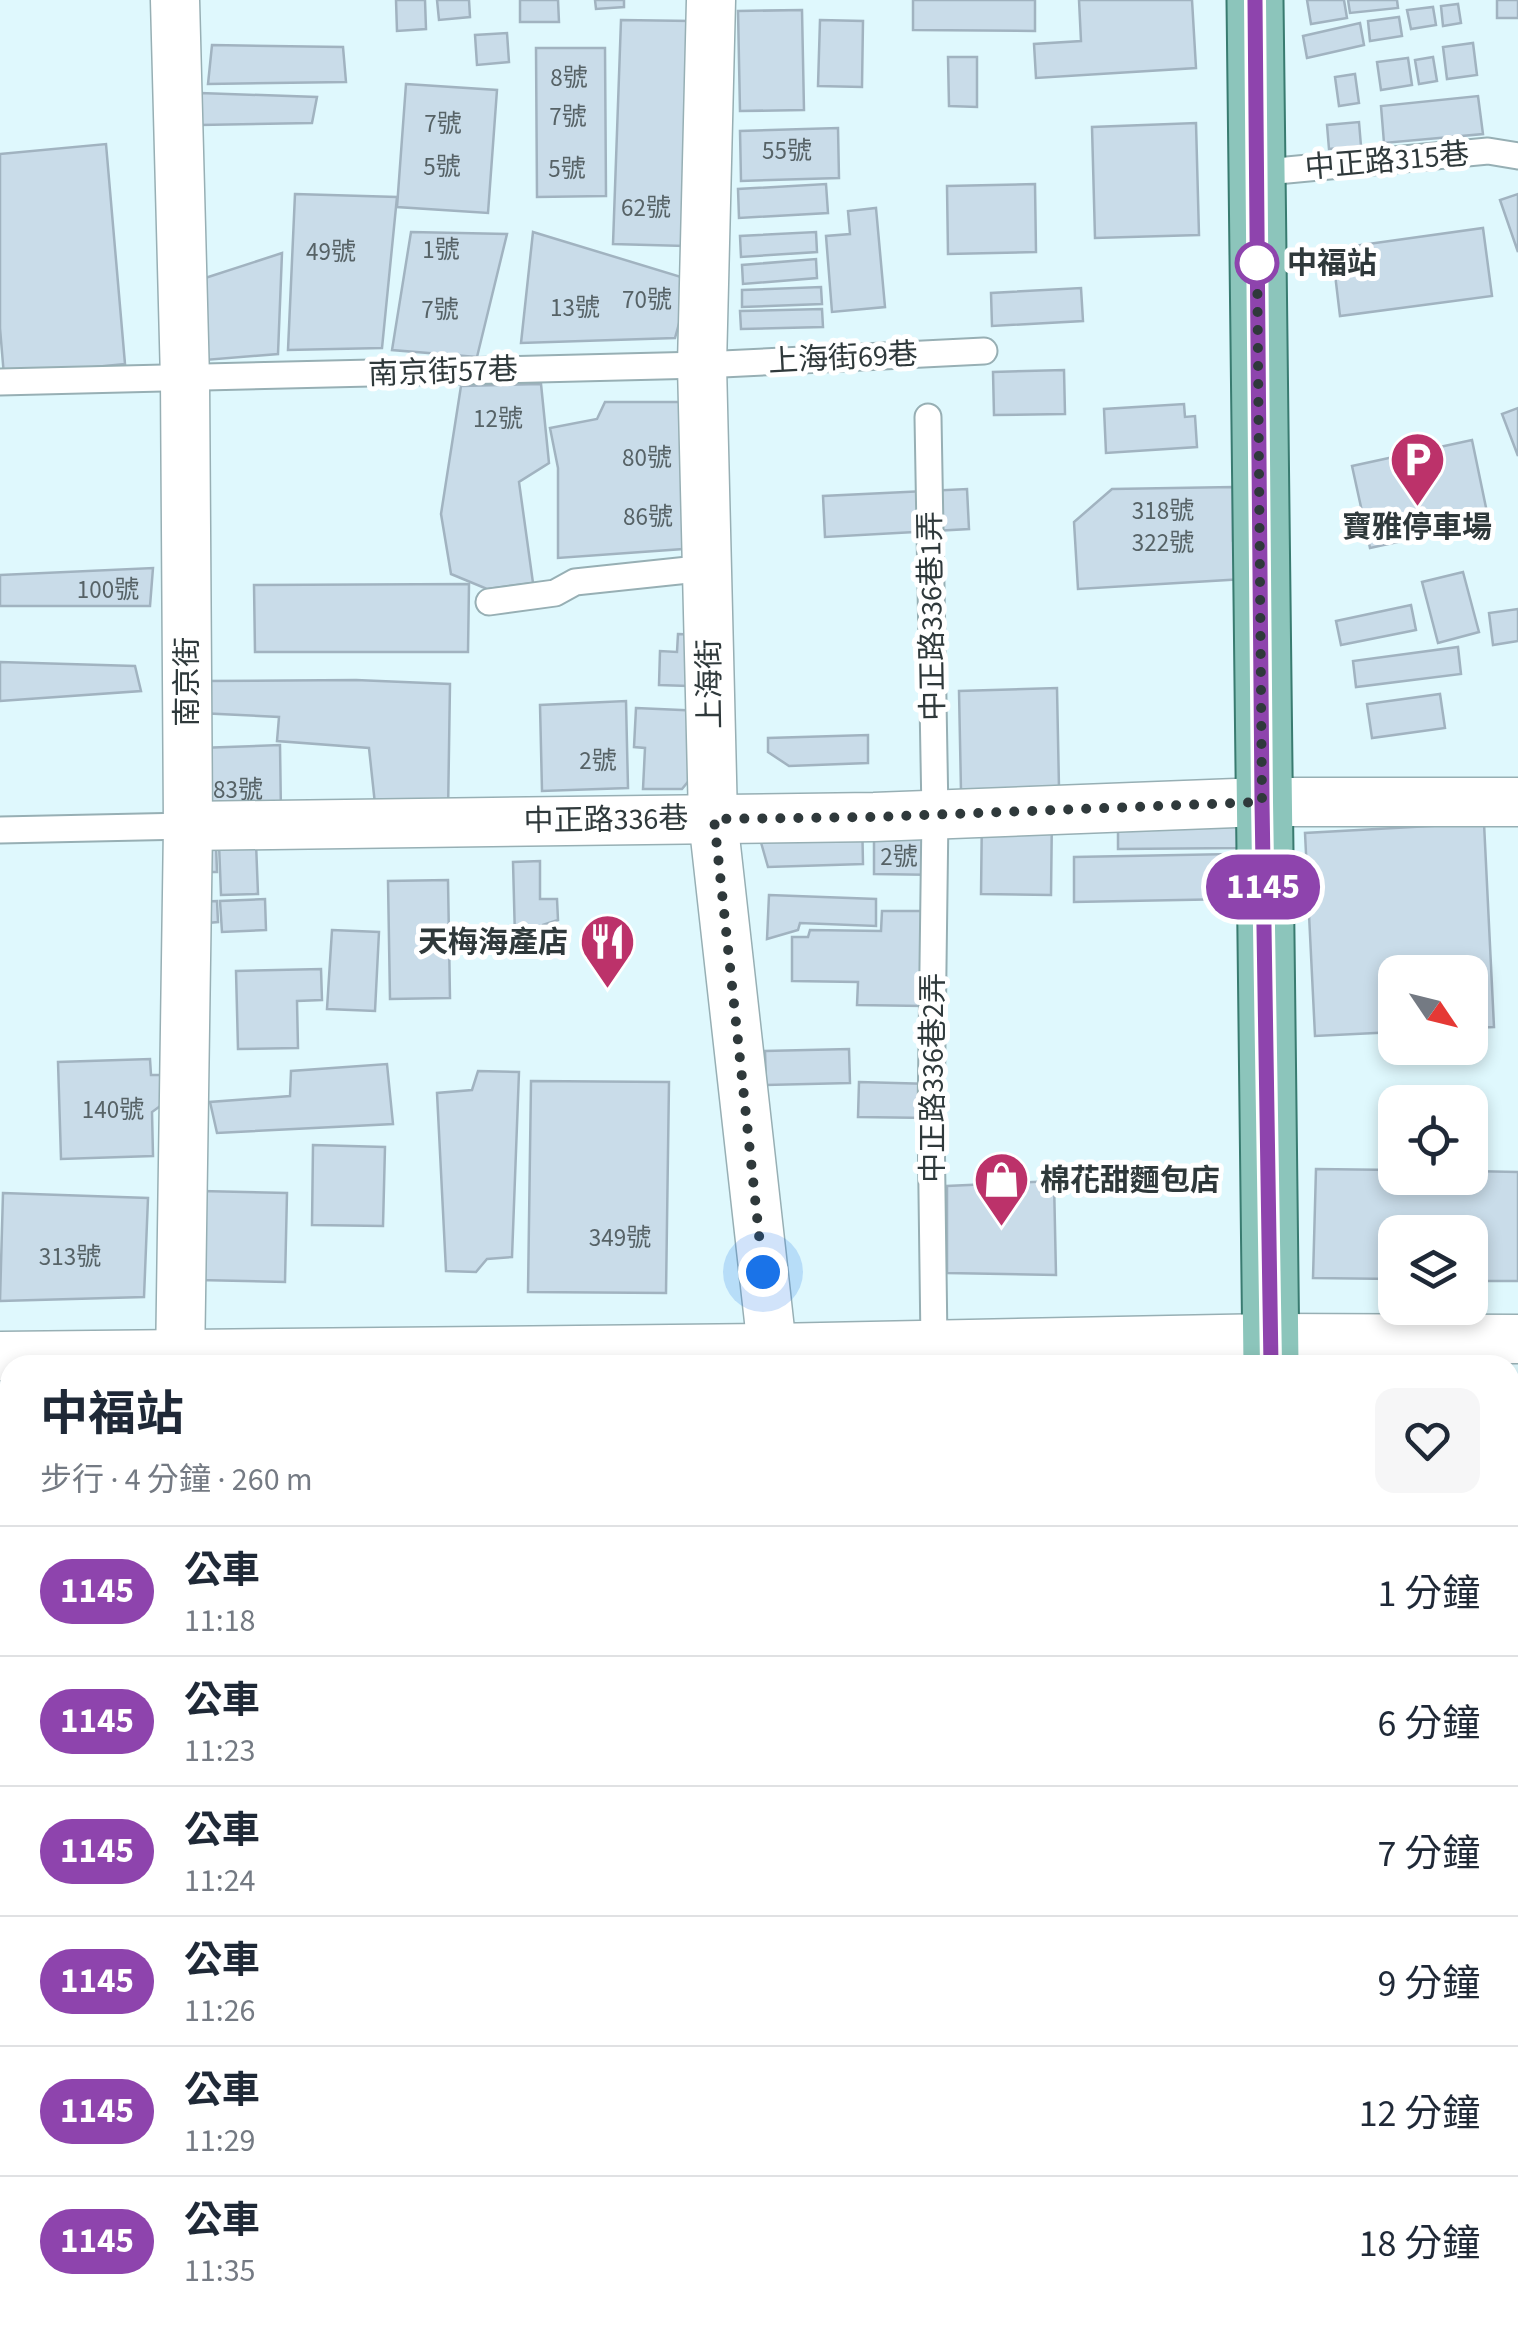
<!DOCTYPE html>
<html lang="zh-TW">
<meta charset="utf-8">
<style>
:root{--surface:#fff;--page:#f6f6f7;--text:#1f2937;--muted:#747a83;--line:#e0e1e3}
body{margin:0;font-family:"Source Sans 3","Noto Sans TC",sans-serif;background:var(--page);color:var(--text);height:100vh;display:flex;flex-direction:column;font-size:38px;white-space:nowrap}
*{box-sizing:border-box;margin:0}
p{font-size:32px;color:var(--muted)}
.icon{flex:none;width:55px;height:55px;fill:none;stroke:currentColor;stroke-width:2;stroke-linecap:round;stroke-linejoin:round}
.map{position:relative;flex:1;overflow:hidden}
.side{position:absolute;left:0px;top:1355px;width:1520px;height:972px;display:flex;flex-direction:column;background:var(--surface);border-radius:30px 30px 0 0;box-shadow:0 5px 15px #0003}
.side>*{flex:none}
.badge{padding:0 20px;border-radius:32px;font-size:35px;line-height:65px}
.needle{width:65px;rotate:125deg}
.buttons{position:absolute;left:1378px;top:955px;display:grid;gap:20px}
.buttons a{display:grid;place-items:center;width:110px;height:110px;border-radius:20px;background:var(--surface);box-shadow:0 5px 15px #0003;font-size:50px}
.you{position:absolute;width:50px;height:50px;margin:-25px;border:8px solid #fff;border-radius:50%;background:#1a73e8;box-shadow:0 0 0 15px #1a73e833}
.map>.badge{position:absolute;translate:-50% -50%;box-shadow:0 0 0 5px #fff}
.round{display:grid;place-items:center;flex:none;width:105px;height:105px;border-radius:20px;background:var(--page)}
.headline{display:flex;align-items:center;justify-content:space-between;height:170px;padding:0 40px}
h1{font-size:48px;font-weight:700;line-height:75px}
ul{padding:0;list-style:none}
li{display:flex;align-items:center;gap:30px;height:130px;padding:0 40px;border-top:2px solid var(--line)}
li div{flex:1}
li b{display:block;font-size:38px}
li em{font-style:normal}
li .badge{min-width:110px;font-weight:700;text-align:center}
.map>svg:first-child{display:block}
.building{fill:#c9dce9;stroke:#a1b3c0;stroke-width:2.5}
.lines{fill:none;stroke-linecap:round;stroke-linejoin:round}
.service-casing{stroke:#97afb4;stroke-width:29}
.minor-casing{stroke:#97afb4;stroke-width:51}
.primary-casing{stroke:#397b70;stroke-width:59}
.service{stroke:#fff;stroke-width:25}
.minor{stroke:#fff;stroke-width:48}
.primary{stroke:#8cc5bb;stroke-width:55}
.line-casing{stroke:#fff;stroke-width:22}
.line{stroke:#8e44ad;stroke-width:15}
.walk{stroke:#2f393b;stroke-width:10;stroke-dasharray:0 18}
.stop-dot{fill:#fff;stroke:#8e44ad;stroke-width:5}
.labels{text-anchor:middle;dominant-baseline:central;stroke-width:10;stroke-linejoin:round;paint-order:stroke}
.number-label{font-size:25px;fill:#566266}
.street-label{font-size:30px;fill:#2f393b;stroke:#fff}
.stop-label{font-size:30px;font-weight:bold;fill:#2f393b;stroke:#fff;text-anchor:start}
.poi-label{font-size:30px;font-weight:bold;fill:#2f393b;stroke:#fff}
</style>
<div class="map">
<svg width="1518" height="2326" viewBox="0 0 1518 2326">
<rect width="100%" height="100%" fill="#dff8fd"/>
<!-- building -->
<g class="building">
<path d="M396,0H425L426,29L397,31Z"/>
<path d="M437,0H469L470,17L439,20Z"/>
<path d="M520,0H558L559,22H520Z"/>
<path d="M595,0H624V7L596,9Z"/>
<path d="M913,0H1035V31L913,30Z"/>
<path d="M1079,0H1192L1196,68L1036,78L1034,44L1081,41Z"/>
<path d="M1307,0H1344L1347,18L1311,24Z"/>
<path d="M1348,0H1397L1398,8L1350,13Z"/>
<rect x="1497" y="0" width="21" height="18"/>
<path d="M1458,4L1461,23L1443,26L1441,6Z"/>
<path d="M1433,7L1436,25L1411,29L1407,10Z"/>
<path d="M802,10L804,110L740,111L738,11Z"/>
<path d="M1399,17L1402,36L1370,41L1368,21Z"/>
<path d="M621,20L692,21L685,246L613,244Z"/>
<path d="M820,20L863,21L862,87L818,86Z"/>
<path d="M1360,23L1364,45L1307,58L1303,36Z"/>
<path d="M507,33L509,62L477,65L475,35Z"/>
<path d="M1473,43L1477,75L1447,79L1443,47Z"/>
<path d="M212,45L343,47L346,82L208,84Z"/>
<path d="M536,48H605L606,196L537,197Z"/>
<path d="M948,57H977V107L949,106Z"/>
<path d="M1433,57L1437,81L1419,84L1415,60Z"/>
<path d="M1408,58L1412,85L1381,90L1377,62Z"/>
<path d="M1355,74L1359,103L1339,106L1335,77Z"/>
<path d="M406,84L497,90L488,213L397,207Z"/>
<path d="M200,93L317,97L312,123L200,125Z"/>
<path d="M1478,96L1483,134L1384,143L1381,106Z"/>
<path d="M1359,122L1361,146L1329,149L1327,125Z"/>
<path d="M1196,123L1199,235L1095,238L1092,127Z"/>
<path d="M838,128L839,178L741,181L740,131Z"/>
<path d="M106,144L125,364L4,376L0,328V154Z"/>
<path d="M826,184L828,213L739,218L738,189Z"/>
<path d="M1035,184L1036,252L948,254L947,186Z"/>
<path d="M295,194L397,197L382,348L288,350Z"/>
<path d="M1518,194V252L1500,200Z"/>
<path d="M876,208L885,307L832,312L826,236L850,234L848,211Z"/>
<path d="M1483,228L1492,296L1340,316L1332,249Z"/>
<path d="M411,232L507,234L477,357L392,350Z"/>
<path d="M533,232L691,280L675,338L521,343Z"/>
<path d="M816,232L817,252L741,257L740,236Z"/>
<path d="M282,253L278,354L193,361L199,280Z"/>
<path d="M816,259L817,278L743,284L742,265Z"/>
<path d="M821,287L822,304L742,307V290Z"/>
<path d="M1081,288L1083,321L992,326L991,293Z"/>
<path d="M822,309L823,327L741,329L740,311Z"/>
<path d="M1064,370L1065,414L994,415L993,372Z"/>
<path d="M541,384L549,463L519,482L533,583L487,589L451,574L441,514L461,386Z"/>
<path d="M605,402H695L697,548L558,558V468L550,428L597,419Z"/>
<path d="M1184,404L1185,417L1195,416L1197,447L1106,453L1104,409Z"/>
<path d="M1518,408V456L1502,414Z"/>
<path d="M1472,440L1489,522L1370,548L1352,466Z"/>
<path d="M1233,487V541L1243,546L1244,579L1078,589L1074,522L1112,489Z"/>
<path d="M967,489L969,529L825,537L823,496Z"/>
<path d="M153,568L150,606H0V575Z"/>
<path d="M1463,572L1479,632L1438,643L1422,582Z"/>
<path d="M469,584L468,652H255L254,585Z"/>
<path d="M1411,605L1416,630L1341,645L1336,621Z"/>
<path d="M1518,609V641L1493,645L1489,613Z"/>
<path d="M678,634L727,636L719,687L659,685L660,651L677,652Z"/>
<path d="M1458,647L1461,674L1356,687L1353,661Z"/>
<path d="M0,662L135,666L141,691L0,701Z"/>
<path d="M356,680L450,684L448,814L377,823L369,748L277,741L279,717L199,713L200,681Z"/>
<path d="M1057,688L1059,788L961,791L959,691Z"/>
<path d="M1440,694L1445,728L1372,738L1367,704Z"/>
<path d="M626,701L628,788L542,791L540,705Z"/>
<path d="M636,708L703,711L700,767L682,789H643L645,748L634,747Z"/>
<path d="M868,735V763L789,766L768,752V738Z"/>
<path d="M280,745L281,815L201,817L199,748Z"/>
<path d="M1118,790L1239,815V848L1118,849Z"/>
<path d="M982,811H1052L1051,895L981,894Z"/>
<path d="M862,815L863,864L768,867L760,839Z"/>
<path d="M874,817L943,818L942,875L874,874Z"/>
<path d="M1484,823L1494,1027L1470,1028V972H1395V1032L1315,1036L1305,833Z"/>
<path d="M256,843L258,894L221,895L219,844Z"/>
<path d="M195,845H216L217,872H195Z"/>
<path d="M1232,854L1233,899L1074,902V857Z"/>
<path d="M540,861V899H557L558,920L543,925L544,937L515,938L513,862Z"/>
<path d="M448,880L450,998L390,999L388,881Z"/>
<path d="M769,895L876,899V926L800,923L798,930L767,939Z"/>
<path d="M265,899L266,930L222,932L220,901Z"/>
<path d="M217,901L218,922L196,924L194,902Z"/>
<path d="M882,911H926L924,1006L857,1005L858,982L792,981V937H808L810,930L881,931Z"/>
<path d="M332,930L379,932L375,1011L327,1009Z"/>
<path d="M321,969L322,1000L297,1001L298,1048L238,1049L236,971Z"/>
<path d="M849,1049L850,1083L766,1085L765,1051Z"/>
<path d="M150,1059L151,1075H167V1101L152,1112L153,1156L61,1159L58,1062Z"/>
<path d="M387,1064L393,1124L217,1133L210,1102L290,1096L291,1071Z"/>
<path d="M478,1071L519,1072L512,1257L487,1259L476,1272L446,1271L437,1093L472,1090Z"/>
<path d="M531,1081L669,1082L666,1293L528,1292Z"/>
<path d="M859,1082L932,1084L931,1118L858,1117Z"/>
<path d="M313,1145L385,1147L383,1226L312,1225Z"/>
<path d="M1316,1169L1395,1170V1178H1470V1171L1518,1172V1281H1470V1232H1395V1279L1313,1278Z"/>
<path d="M1054,1181L1056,1275L947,1273V1186Z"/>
<path d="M201,1191L287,1193L285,1282L199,1280Z"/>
<path d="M3,1193L148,1198L144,1297L0,1301Z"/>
<path d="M1510,1396H1518V1848L1510,1849Z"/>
<path d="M0,1544H10V1644L0,1645Z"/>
<path d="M10,1720V1823H0V1721Z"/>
<path d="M1515,1897L1510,1960V1898Z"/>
<path d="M1517,1999L1518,2000V2039L1510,2035V2013Z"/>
<path d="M1510,2059L1518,2062V2133L1510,2129Z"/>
<rect x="0" y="2131" width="10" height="43"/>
<path d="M1518,2156V2211L1510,2206V2169Z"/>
<rect x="0" y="2198" width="10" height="49"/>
<path d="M1510,2206L1518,2211V2243L1510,2238Z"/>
<path d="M1518,2280V2326H1442L1446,2318H1510V2281Z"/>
<rect x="212" y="2318" width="109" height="8"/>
<path d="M551,2318H613L614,2326H552Z"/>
<path d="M621,2318H655L656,2326H621Z"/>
<rect x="931" y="2318" width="76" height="8"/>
<path d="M1352,2318H1407V2326H1351Z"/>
<path d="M1232,2319V2326H1143V2323Z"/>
</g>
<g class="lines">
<defs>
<g id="service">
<path d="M1256,173L1488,151L1518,156"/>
<path d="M0,382L702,365L984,351"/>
<path d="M928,417L935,814L931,1118L934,1343"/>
<path d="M489,602L555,593L575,582L707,568"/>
<path d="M0,830L188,826"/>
<path d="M417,2318V2326"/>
</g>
<g id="minor">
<path d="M175,0L185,380L188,826L180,1365"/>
<path d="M711,0L702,365L713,819L772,1348L770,1365"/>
<path d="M188,826L874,817L1262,802H1518"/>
<path d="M0,1356L772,1348L1271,1338L1518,1339"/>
<path d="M1510,1881H1518"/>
<path d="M0,1892H10"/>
<path d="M186,2318L187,2326"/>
<path d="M733,2318V2326"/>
</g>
<g id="primary">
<path d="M1255,0L1271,1365"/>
<path d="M1282,2318V2326"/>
</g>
</defs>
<!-- service casing -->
<use href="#service" class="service-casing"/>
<!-- minor casing -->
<use href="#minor" class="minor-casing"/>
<!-- primary casing -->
<use href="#primary" class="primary-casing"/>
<!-- service -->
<use href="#service" class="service"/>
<!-- minor -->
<use href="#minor" class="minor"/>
<!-- primary -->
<use href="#primary" class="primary"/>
</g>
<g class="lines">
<defs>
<path id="line" d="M1255,0L1262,802L1271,1365"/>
</defs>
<!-- line casing -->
<use href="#line" class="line-casing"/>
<!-- line -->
<use href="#line" class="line"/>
<!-- walk -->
<path class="walk" d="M763,1272L714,819L874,817L1262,802L1257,246V263"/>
</g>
<!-- icons -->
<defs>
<symbol id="parking-pin" viewBox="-11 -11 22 30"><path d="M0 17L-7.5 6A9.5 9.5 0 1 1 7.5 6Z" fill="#bc326a" stroke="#fff"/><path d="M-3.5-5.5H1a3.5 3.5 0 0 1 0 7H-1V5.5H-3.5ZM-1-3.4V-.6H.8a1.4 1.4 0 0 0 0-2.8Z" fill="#fff"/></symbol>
<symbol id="restaurant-pin" viewBox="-11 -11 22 30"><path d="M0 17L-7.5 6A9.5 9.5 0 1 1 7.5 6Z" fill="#bc326a" stroke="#fff"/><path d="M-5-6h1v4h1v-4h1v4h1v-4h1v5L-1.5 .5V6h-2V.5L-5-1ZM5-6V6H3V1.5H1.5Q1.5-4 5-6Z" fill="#fff"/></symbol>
<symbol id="shop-pin" viewBox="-11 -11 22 30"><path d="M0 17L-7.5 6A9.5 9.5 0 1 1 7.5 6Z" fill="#bc326a" stroke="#fff"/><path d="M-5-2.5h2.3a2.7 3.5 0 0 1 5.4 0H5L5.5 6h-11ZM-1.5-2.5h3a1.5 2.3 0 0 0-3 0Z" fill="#fff"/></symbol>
</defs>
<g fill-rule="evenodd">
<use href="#parking-pin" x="1386" y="428" width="63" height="86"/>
<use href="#restaurant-pin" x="576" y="910" width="63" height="86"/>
<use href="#shop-pin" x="970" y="1148" width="63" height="86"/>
</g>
<!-- markers -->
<circle class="stop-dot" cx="1257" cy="263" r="20"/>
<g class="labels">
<!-- number labels -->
<g class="number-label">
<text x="569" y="78">8號</text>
<text x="568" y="117">7號</text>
<text x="443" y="124">7號</text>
<text x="787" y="151">55號</text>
<text x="442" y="167">5號</text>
<text x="567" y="169">5號</text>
<text x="646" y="208">62號</text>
<text x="441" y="250">1號</text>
<text x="331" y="252">49號</text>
<text x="647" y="300">70號</text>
<text x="575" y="308">13號</text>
<text x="440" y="310">7號</text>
<text x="498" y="419">12號</text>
<text x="647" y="458">80號</text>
<text x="1163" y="511">318號</text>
<text x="648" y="517">86號</text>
<text x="1163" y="543">322號</text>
<text x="108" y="590">100號</text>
<text x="598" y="761">2號</text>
<text x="238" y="790">83號</text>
<text x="899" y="857">2號</text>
<text x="113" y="1110">140號</text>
<text x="620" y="1238">349號</text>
<text x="70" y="1257">313號</text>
</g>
<!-- street labels -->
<g class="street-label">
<text transform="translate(1387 161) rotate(-5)">中正路315巷</text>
<text transform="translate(843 358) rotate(-3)">上海街69巷</text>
<text transform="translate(443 372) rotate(-2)">南京街57巷</text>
<text transform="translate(932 616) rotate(-91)">中正路336巷1弄</text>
<text transform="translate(187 682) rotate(-90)">南京街</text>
<text transform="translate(710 684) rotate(-91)">上海街</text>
<text transform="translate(606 820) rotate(-1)">中正路336巷</text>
<text transform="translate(933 1078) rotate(-90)">中正路336巷2弄</text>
</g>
<!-- stop labels -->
<g class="stop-label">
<text x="1287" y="263">中福站</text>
</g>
<!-- poi labels -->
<g class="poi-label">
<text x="1417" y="527">寶雅停車場</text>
<text x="568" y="942" text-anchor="end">天梅海產店</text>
<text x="1040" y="1180" text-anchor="start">棉花甜麵包店</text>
</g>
</g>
</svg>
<div class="buttons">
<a><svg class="needle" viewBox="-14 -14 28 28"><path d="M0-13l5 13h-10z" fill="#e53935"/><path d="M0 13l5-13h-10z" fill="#747a83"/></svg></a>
<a><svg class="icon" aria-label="locate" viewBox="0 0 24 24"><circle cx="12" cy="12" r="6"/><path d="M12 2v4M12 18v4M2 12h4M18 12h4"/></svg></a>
<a><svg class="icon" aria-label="layers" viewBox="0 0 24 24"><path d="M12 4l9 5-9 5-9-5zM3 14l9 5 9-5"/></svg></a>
</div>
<div class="you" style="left:763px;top:1272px"></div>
<b class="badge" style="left:1263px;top:887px;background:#8e44ad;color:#fff">1145</b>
<section class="side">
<div class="headline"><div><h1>中福站</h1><p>步行 · 4 分鐘 · 260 m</p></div><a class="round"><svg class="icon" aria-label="heart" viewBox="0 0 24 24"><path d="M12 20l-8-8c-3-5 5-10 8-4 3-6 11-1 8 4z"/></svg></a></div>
<ul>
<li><span class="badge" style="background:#8e44ad;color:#fff">1145</span><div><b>公車</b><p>11:18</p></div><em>1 分鐘</em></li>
<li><span class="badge" style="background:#8e44ad;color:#fff">1145</span><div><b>公車</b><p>11:23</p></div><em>6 分鐘</em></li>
<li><span class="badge" style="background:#8e44ad;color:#fff">1145</span><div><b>公車</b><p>11:24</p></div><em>7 分鐘</em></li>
<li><span class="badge" style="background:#8e44ad;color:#fff">1145</span><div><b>公車</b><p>11:26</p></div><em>9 分鐘</em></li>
<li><span class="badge" style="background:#8e44ad;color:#fff">1145</span><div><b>公車</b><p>11:29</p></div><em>12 分鐘</em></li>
<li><span class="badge" style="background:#8e44ad;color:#fff">1145</span><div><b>公車</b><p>11:35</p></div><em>18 分鐘</em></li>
</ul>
</section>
</div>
